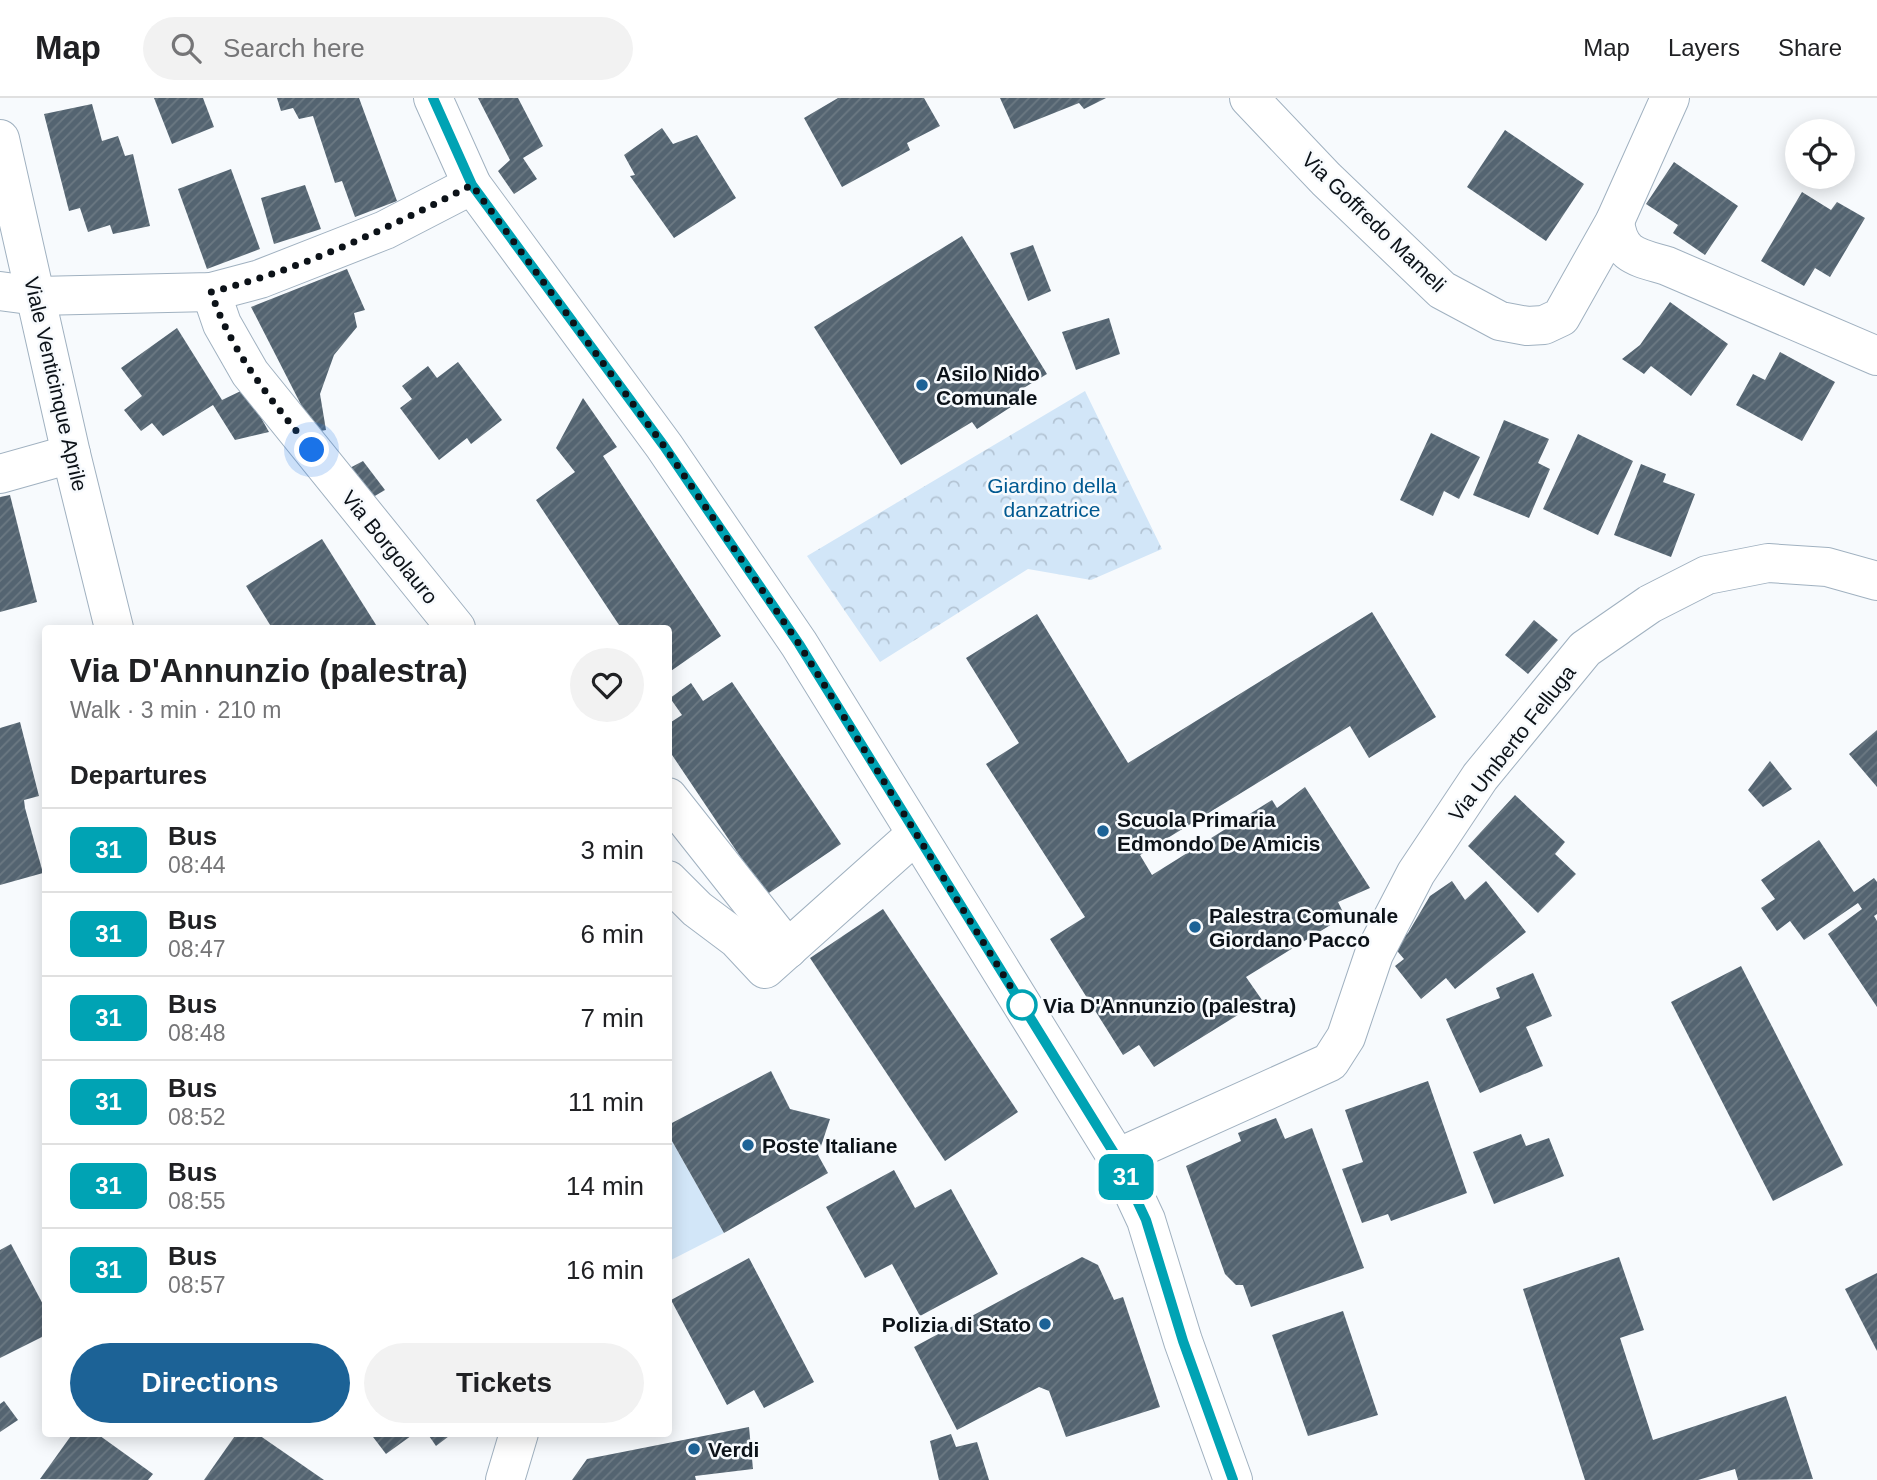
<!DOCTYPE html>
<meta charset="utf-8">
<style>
:root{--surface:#fff;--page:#f2f2f2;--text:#202124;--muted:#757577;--line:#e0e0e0;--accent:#1c6296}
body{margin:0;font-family:Helvetica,sans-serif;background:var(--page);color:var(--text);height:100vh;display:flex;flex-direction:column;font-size:26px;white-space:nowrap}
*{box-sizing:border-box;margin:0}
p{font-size:23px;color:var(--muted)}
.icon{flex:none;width:38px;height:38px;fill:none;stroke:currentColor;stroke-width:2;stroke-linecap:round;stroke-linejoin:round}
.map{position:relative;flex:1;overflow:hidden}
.drawer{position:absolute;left:42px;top:527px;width:630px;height:812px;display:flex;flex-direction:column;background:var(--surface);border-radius:7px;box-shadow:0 4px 18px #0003}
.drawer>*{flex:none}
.badge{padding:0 14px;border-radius:10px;font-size:24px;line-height:46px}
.fabs{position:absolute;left:1785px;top:21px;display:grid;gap:14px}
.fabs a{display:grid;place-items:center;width:70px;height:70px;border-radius:50%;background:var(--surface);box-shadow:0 4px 18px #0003;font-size:35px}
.you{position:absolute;width:35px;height:35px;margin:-18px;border:5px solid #fff;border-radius:50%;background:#1a73e8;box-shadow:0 0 0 10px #1a73e833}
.map>.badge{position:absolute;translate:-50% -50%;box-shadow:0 0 0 4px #fff}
h2{padding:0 28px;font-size:26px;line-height:63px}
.round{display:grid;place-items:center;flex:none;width:74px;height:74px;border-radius:37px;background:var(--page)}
.overview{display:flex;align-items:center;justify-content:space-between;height:119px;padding:0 28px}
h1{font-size:33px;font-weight:700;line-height:52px}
.primary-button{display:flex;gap:14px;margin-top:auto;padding:14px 28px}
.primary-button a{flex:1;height:80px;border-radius:42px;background:var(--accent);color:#fff;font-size:28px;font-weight:700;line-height:80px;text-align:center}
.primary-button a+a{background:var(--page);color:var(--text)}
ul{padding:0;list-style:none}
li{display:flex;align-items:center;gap:21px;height:84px;padding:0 28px;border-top:2px solid var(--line)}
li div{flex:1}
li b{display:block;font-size:26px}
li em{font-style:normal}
li .badge{min-width:77px;font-weight:700;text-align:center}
header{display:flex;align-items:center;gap:42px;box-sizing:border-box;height:98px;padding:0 35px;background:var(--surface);border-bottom:2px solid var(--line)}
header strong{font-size:33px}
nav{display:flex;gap:38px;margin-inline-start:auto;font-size:24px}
.search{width:490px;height:63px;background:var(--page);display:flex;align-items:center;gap:18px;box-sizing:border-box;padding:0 24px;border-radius:38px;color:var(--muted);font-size:26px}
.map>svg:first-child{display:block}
.park{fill:url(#park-crowns)}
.garden{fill:#d2e6f8}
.building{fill:url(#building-hatch)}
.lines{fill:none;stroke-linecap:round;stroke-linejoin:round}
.minor-casing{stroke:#a0b1c0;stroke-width:40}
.minor{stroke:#fff;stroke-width:38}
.line-casing{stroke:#fff;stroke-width:16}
.line{stroke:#00a3b4;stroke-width:10}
.walk{stroke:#0c1218;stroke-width:7;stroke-dasharray:0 12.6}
.poi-dot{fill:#1c6296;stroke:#f7fafd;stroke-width:2.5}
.stop-dot{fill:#fff;stroke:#00a3b4;stroke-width:3.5}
.labels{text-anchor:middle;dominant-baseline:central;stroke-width:5;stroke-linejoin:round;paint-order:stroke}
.street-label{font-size:21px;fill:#0c1218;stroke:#f7fafd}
.poi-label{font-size:21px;font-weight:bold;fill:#0c1218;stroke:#f7fafd;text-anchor:start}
.park-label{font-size:21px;fill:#005991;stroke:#f7fafd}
.stop-label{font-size:21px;font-weight:bold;fill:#0c1218;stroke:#f7fafd;text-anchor:start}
</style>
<header>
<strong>Map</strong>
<div class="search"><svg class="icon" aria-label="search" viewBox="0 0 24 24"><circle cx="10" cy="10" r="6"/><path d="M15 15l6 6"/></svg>Search here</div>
<nav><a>Map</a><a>Layers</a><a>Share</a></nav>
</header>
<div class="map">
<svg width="1877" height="1382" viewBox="0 0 1877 1382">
<defs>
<pattern id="park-crowns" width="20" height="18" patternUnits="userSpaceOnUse" patternTransform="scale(1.75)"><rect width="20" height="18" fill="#d2e6f8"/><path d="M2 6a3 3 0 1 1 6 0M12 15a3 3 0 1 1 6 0" fill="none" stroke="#b3c4d4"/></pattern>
<pattern id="building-hatch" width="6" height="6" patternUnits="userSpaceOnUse" patternTransform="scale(1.75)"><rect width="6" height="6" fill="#546471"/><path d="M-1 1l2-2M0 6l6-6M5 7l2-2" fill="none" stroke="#6c7983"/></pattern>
</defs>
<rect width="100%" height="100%" fill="#f7fafd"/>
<!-- park -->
<path class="park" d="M1085,293L1162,451L1091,482L1028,471L880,564L807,458Z"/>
<!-- garden -->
<path class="garden" d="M668,1036L724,1135L669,1163H668Z"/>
<!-- building -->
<g class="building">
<path d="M154,0H203L214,29L172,46Z"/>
<path d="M277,0H359L397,103L355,119L342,83L335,85L313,18L299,21L293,10L281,13Z"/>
<path d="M478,0H518L543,48L523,60L537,81L514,96L498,73L510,62Z"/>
<path d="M838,0H924L940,28L907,45L910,52L842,89L804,20Z"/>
<path d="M1000,0H1106L1084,11L1079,5L1014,31Z"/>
<path d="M92,6L102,43L118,38L125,58L133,56L150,128L113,136L110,127L88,134L80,110L69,113L44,16Z"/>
<path d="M662,30L673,46L697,37L736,100L674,140L630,78L635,77L624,57Z"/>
<path d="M1505,32L1584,86L1546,143L1467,89Z"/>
<path d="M1674,64L1738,108L1705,157L1673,135L1678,127L1646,106Z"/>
<path d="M231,71L260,151L207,171L178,91Z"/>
<path d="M305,87L321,131L274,146L261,100Z"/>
<path d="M1802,94L1831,112L1837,104L1865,120L1830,179L1815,170L1804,188L1761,163Z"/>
<path d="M962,138L1047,276L1012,297L1017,305L977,331L972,324L901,367L814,229Z"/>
<path d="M1033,147L1051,193L1028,203L1010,155Z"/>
<path d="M347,171L365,212L354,215L357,229L334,257L320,296L326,332L315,334L251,209Z"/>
<path d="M1670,204L1728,246L1691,298L1651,268L1644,276L1622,261L1640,247Z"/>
<path d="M1109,220L1120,256L1076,272L1062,234Z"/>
<path d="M177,230L222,302L245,291L269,334L235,342L213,307L163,338L152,325L141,333L124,312L142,298L121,270Z"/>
<path d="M1780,254L1835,284L1802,343L1736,307L1753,276L1765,282Z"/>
<path d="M458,264L502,322L471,346L467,340L439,362L400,310L412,301L402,288L428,268L437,280Z"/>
<path d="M583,300L617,349L603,358L721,538L668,575V530H621L536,402L575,374L556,350Z"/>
<path d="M1504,322L1549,341L1538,365L1550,371L1529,420L1473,397Z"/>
<path d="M1431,335L1480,359L1459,401L1444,393L1433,418L1400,402Z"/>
<path d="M1578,336L1633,363L1598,437L1543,411Z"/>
<path d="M363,363L385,392L368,402L346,372Z"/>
<path d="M1641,366L1666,376L1663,384L1695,396L1671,459L1614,437Z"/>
<path d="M10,397L37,504L0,514V399Z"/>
<path d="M322,441L378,530H272L246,488Z"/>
<path d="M1372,514L1436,619L1369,660L1350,628L1140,757L1152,777L1272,702L1277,710L1305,689L1370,790L1338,804L1345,818L1246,879L1262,902L1154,969L1139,947L1123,957L1050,841L1085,819L986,666L1019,645L966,560L1037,516L1128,665Z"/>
<path d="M1534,522L1558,542L1528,576L1505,557Z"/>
<path d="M732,584L841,746L766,797L668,651V626L682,617L670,600L691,585L703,603Z"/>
<path d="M20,624L39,698L24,702L25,710L43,775L0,787V630Z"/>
<path d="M1877,632V689L1849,656Z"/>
<path d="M1770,663L1792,691L1763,709L1748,692Z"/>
<path d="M1515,697L1565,744L1555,756L1576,776L1538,815L1468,748Z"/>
<path d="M1819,742L1854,794L1874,780L1877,784V816L1874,818L1877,823V909L1828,836L1862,811L1858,805L1804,842L1790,823L1777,833L1761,810L1775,801L1761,782Z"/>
<path d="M1452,783L1465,802L1486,783L1526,834L1455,891L1446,880L1421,901L1395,868L1404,861L1393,848L1408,835L1430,798Z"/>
<path d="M883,811L1018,1014L945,1063L810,860Z"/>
<path d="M1741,868L1843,1067L1773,1103L1671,904Z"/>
<path d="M1533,875L1552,918L1526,929L1543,968L1480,995L1446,921L1500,900L1496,890Z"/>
<path d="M771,973L790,1011L830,1021L818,1057L828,1075L724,1135L668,1036V1027Z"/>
<path d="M1428,983L1467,1095L1391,1123L1388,1116L1362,1125L1342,1071L1363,1064L1345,1012Z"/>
<path d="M1276,1020L1285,1041L1312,1030L1364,1170L1251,1209L1243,1187H1236L1225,1176L1186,1068L1241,1043L1238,1035Z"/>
<path d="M1521,1036L1526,1048L1549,1040L1564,1078L1494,1106L1473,1054Z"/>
<path d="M894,1072L915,1110L951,1091L998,1176L920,1218L892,1166L865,1180L826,1109Z"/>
<path d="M11,1146L46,1212V1237L0,1260V1152Z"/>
<path d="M1082,1159L1098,1167L1114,1202L1123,1199L1160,1309L1066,1339L1049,1293L1039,1289L957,1332L914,1249Z"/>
<path d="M1619,1159L1644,1232L1620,1240L1653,1342L1786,1298L1813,1381L1738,1382L1735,1371L1698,1382H1585L1523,1191Z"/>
<path d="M749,1160L814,1284L764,1310L754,1292L727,1307L671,1202Z"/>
<path d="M1877,1175V1253L1845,1191Z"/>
<path d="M1343,1213L1378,1317L1308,1338L1272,1237Z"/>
<path d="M4,1303L18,1322L0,1334V1306Z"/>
<path d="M749,1329L753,1371L695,1378L696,1382H572L587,1361Z"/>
<path d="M73,1335H96L153,1376L148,1382L40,1381Z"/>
<path d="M237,1335H256L324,1382H204Z"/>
<path d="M370,1335H415L386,1356Z"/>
<path d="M427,1335H453L436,1348Z"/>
<path d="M951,1336L956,1349L977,1344L989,1382H939L930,1343Z"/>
</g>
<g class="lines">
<defs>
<g id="minor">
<path d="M433,0L472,87L664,348L799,546L1117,1060L1146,1122L1183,1243L1233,1382"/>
<path d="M1249,0L1326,81L1442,192L1500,223L1527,228L1544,227L1561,219L1615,123L1670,0"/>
<path d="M0,41L71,356L114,530"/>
<path d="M1615,123C1619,158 1637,159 1667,168L1877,258"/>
<path d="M0,193L37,198L211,194L260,181L385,132L472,87"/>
<path d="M211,194L222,226L250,275L456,530"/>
<path d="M0,376L71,356"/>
<path d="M668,699L788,851"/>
<path d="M668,782L697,811L737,841L765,871L915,737"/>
<path d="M1117,1060L1330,964L1346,939L1374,856L1416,775L1480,679L1585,551L1650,506L1707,477L1768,465L1827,469L1877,483"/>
<path d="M505,1382L519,1335"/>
</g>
</defs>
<!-- minor casing -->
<use href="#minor" class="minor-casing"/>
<!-- minor -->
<use href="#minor" class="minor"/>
</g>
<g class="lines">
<defs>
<path id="line" d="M433,0L472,87L664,348L799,546L1117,1060L1146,1122L1183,1243L1233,1382"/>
</defs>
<!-- line casing -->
<use href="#line" class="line-casing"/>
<!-- line -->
<use href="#line" class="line"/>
<!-- walk -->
<path class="walk" d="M312,352C271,302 232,256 211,194C303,171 388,130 472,87L664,348L799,546L1022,907"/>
</g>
<!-- markers -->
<g class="poi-dot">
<circle cx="922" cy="287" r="7"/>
<circle cx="1103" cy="733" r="7"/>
<circle cx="1195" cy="829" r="7"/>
<circle cx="748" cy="1047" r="7"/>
<circle cx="1045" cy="1226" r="7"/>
<circle cx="694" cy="1351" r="7"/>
</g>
<circle class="stop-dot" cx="1022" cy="907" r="14"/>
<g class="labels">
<!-- street labels -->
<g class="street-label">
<text transform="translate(1374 124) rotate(44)">Via Goffredo Mameli</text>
<text transform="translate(56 286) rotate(77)">Viale Venticinque Aprile</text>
<text transform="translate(390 449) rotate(51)">Via Borgolauro</text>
<text transform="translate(1512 645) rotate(-52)">Via Umberto Felluga</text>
</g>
<!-- poi labels -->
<g class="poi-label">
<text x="936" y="275">Asilo Nido<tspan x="936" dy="24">Comunale</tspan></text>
<text x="1117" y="721">Scuola Primaria<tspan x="1117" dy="24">Edmondo De Amicis</tspan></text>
<text x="1209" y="817">Palestra Comunale<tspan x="1209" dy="24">Giordano Pacco</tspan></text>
<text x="762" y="1047">Poste Italiane</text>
<text x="1031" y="1226" text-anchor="end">Polizia di Stato</text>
<text x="708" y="1351">Verdi</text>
</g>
<!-- park labels -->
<g class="park-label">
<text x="1052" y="387">Giardino della<tspan x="1052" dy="24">danzatrice</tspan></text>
</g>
<!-- stop labels -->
<g class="stop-label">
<text x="1043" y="907">Via D'Annunzio (palestra)</text>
</g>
</g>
</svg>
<div class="fabs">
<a><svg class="icon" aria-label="locate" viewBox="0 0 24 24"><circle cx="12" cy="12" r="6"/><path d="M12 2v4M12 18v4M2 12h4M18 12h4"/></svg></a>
</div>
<div class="you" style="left:312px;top:352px"></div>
<b class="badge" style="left:1126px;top:1079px;background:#00a3b4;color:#fff">31</b>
<section class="drawer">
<div class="overview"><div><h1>Via D'Annunzio (palestra)</h1><p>Walk · 3 min · 210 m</p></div><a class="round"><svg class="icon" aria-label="heart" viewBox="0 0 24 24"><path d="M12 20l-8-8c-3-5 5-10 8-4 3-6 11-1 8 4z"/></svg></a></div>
<h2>Departures</h2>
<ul>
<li><span class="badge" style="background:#00a3b4;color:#fff">31</span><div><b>Bus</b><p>08:44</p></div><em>3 min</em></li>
<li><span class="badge" style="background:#00a3b4;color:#fff">31</span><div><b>Bus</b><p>08:47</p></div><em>6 min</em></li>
<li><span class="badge" style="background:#00a3b4;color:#fff">31</span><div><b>Bus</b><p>08:48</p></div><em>7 min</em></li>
<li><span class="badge" style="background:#00a3b4;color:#fff">31</span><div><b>Bus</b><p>08:52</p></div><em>11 min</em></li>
<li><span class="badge" style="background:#00a3b4;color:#fff">31</span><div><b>Bus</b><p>08:55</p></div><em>14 min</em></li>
<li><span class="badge" style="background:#00a3b4;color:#fff">31</span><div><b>Bus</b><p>08:57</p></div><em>16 min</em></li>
</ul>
<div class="primary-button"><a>Directions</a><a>Tickets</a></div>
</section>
</div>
